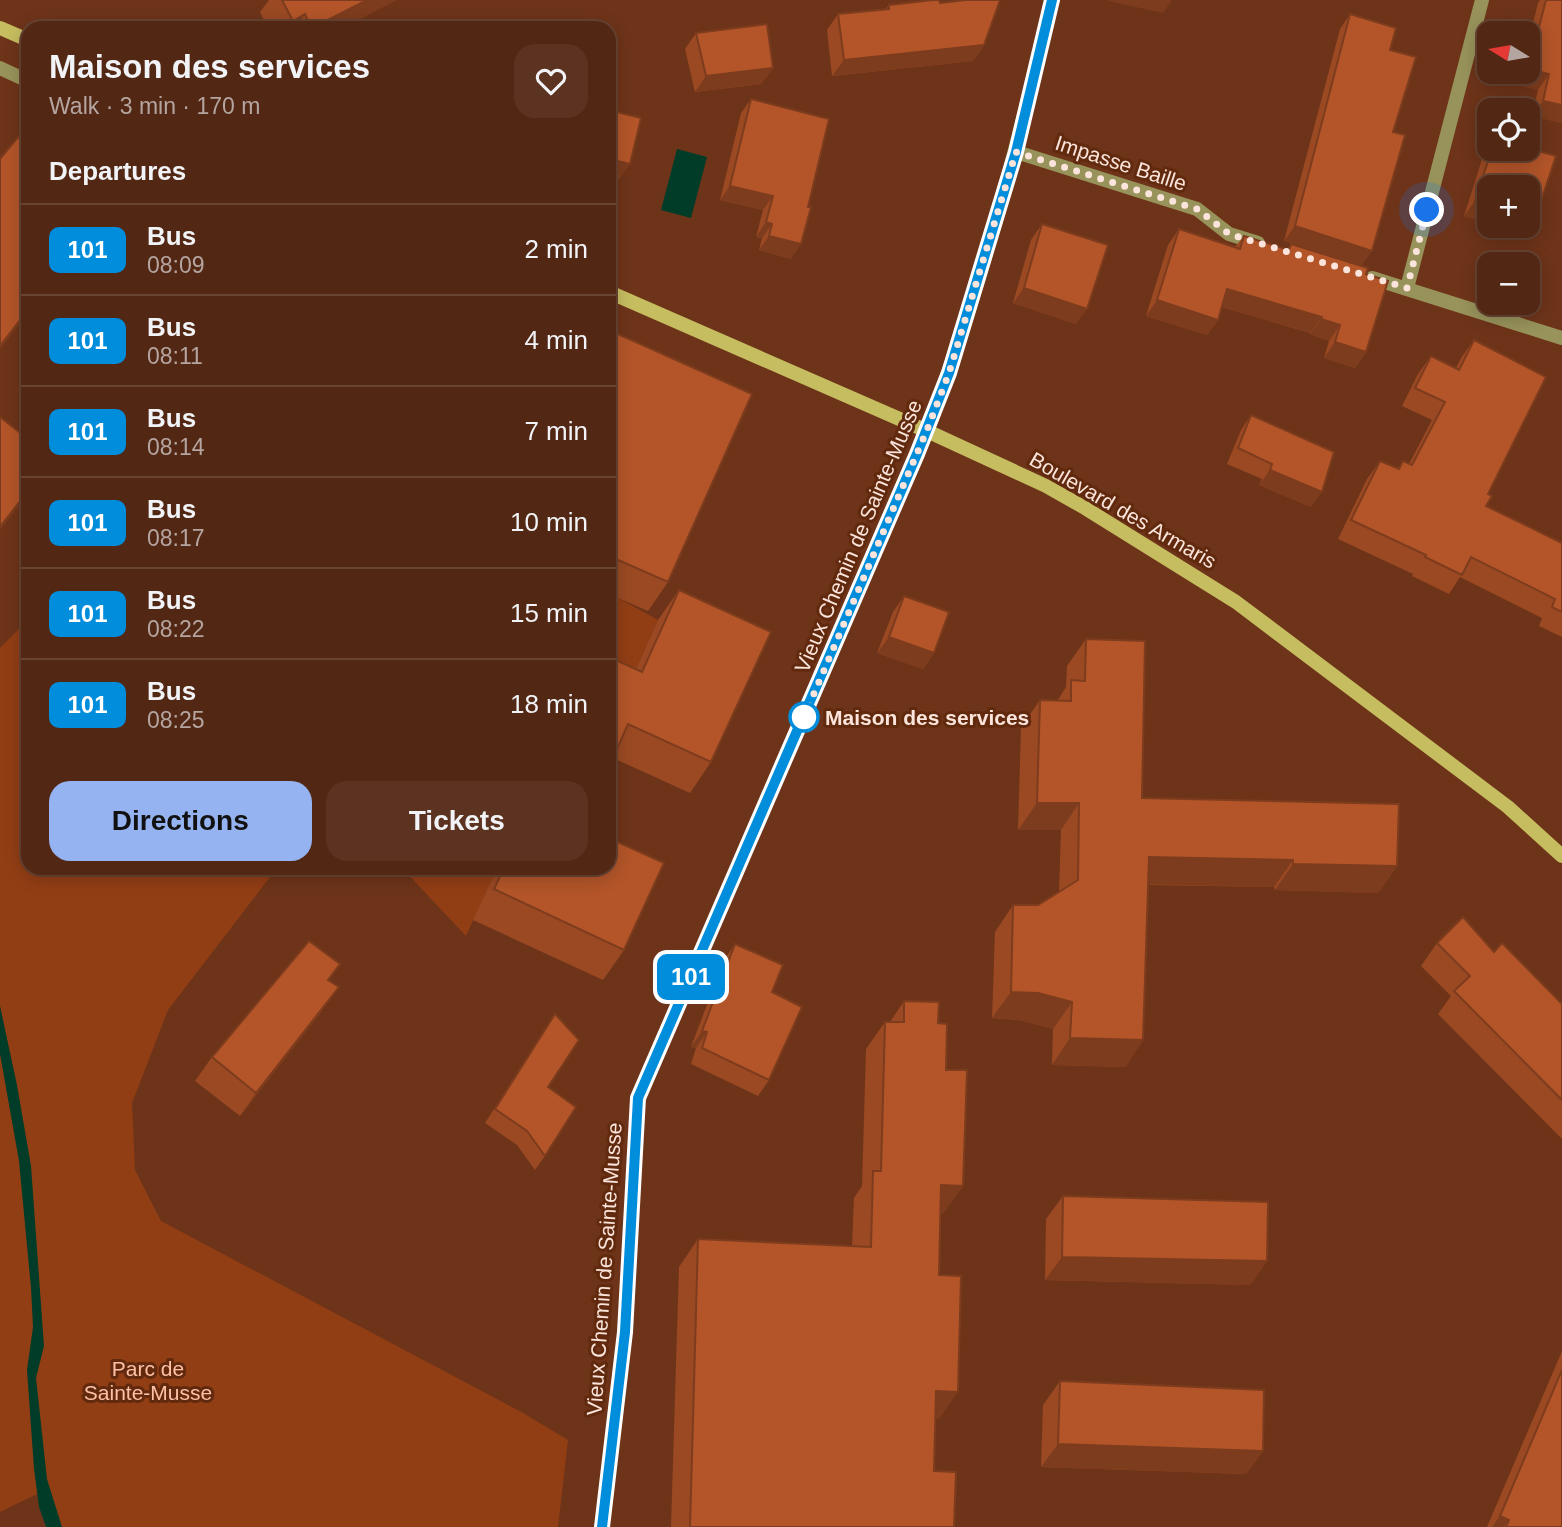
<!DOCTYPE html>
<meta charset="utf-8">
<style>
:root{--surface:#522713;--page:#5c3321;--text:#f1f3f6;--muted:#b5a5a0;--line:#684433;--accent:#95b2f1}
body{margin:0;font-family:Arial,sans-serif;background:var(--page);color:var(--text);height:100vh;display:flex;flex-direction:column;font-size:26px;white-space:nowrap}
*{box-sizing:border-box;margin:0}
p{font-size:23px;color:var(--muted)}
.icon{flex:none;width:38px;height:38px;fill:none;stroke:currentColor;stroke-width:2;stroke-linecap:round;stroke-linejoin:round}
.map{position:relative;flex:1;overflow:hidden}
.sheet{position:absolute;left:21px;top:21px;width:595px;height:854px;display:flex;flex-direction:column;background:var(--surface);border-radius:21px;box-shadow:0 4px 18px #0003,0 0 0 2px var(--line)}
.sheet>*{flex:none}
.badge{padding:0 14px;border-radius:10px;font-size:24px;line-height:46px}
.needle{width:46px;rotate:281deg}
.tools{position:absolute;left:1477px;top:21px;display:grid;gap:14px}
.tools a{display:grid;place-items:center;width:63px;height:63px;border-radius:14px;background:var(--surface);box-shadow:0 4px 18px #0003,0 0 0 2px var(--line);font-size:35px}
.you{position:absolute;width:35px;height:35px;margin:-18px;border:5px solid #fff;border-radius:50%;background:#1a73e8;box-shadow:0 0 0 10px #1a73e833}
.map>.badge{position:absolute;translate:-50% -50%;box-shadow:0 0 0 4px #fff}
h2{padding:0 28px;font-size:26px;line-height:63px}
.round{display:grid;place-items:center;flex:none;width:74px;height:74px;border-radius:21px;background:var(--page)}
.summary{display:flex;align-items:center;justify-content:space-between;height:119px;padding:0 28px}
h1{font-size:33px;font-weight:800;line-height:52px}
.button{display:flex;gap:14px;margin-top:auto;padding:14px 28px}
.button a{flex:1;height:80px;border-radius:21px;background:var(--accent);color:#111;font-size:28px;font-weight:800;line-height:80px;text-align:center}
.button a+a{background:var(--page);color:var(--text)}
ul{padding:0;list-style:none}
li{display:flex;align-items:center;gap:21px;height:91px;padding:0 28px;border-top:2px solid var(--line)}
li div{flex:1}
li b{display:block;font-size:26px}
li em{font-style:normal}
li .badge{min-width:77px;font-weight:700;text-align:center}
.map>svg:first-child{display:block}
.green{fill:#923e15}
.water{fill:#003c28}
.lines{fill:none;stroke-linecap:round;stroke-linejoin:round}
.minor{stroke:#98935b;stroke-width:14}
.tertiary{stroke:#98935b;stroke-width:14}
.secondary{stroke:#c6bd60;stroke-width:14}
.wall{fill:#9a4923}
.shaded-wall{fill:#7d3c1d}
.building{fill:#b35529;stroke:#7d3c1d;stroke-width:2}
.line-casing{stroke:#fff;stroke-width:16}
.line{stroke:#008ddb;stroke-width:10}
.walk{stroke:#fbe4db;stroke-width:7;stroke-dasharray:0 12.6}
.stop-dot{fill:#fff;stroke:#008ddb;stroke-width:3.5}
.labels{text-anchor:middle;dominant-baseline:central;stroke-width:6;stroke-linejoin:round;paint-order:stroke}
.street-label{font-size:21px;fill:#fbe4db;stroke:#61290d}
.stop-label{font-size:21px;font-weight:bold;fill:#fbe4db;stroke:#61290d;text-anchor:start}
.park-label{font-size:21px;fill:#fec0a7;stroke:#61290d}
</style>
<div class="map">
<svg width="1562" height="1527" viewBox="0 0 1562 1527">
<rect width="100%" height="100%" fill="#6e3419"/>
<!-- green -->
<g class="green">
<path d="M609,593L658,620L621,702L609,697Z"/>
<path d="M28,620V868H277L168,1010L132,1103L135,1170L161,1221L523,1413L568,1440L558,1527H46L37,1494L0,1512V648Z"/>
<path d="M402,868H497L466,936Z"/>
</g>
<!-- water -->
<g class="water">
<path d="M677,149L707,157L691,218L661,210Z"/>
<path d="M0,1006L17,1085L31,1166L44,1346L36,1378L47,1479L62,1527H46L39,1507L34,1469L27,1370L33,1327L31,1288L19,1161L0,1054Z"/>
</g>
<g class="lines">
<!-- minor -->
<g class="minor">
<path d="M0,68L28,81"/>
<path d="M1016,152L1197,209L1229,234L1258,243"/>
<path d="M1372,278L1562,338"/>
<path d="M1407,288L1482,0"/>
<path d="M602,1527L625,1332L638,1098L927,431"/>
</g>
<!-- tertiary -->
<path class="tertiary" d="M927,431C980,291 1018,145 1052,0"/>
<!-- secondary -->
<g class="secondary">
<path d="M0,28L28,40"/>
<path d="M609,292L927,431L1046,486L1085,508L1236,602L1508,807L1562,856"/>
</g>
</g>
<!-- wall -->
<g class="wall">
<path d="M269,0H396L342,28H268L260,12Z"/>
<path d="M1540,0H1562V123L1532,116L1538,90L1518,85L1521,72H1528V44L1538,3Z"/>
<path d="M940,3L984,45L973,61L832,76L827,30L838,14L886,9L889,5Z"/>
<path d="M1350,14L1390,50L1393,132L1362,265L1284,241L1340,29Z"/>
<path d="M696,33L773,68L761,84L695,92L685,49Z"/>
<path d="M751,99L791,259L759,250L762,238L756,237L763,210L720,200L741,113Z"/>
<path d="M1489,146V149H1528V148L1556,156L1535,219L1525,235L1496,226H1528V187H1489V224L1464,216L1484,153Z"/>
<path d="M1042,224L1076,324L1013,303L1031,240Z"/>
<path d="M1179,229L1235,247L1244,236L1287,250L1291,244L1366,274V352L1355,368L1324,358L1329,341L1310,334V333L1222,307L1218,320L1207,335L1146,316L1168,245Z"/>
<path d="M609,330L668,582L648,611L609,594Z"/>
<path d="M1474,340L1488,494L1486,506L1562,543V637L1539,626L1542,618L1460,577L1449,594L1412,576L1413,574L1338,539L1367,479L1380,461L1398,468L1403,461L1409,464L1432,420L1402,406L1418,374L1431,356L1456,368L1461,358Z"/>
<path d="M1251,415L1311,507L1259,485L1262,479L1227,464L1241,430Z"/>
<path d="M679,590L711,762L690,793L613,758L636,669L658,620Z"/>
<path d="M904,596L934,653L923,669L877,653L893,612Z"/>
<path d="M1086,639L1142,798L1397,866L1378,893L1275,890L1274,887L1148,885L1143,1040L1125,1067L1052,1065L1053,1029L1020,1020L992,1018L995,932L1013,905H1038L1059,892L1061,830H1018L1021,727L1040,700L1057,701L1066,687L1067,666Z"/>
<path d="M497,868H609L624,950L603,980L473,920Z"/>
<path d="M1437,943L1494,952L1562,1004V1139L1438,1014L1451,996L1421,966Z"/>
<path d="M735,944L772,992L769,1080L758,1096L691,1064L696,1048L691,1047L724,960Z"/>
<path d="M340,964L329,980L322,1011L240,1116L195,1081L212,1057Z"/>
<path d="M904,1001L938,1023L946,1070L963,1186L943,1213H941L939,1275V1419H935L934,1471L954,1527H671L679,1267L698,1239L852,1246L854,1198L862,1186L866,1049L885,1022H890Z"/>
<path d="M555,1014L548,1087L545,1156L535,1170L517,1145L485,1123Z"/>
<path d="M1063,1196L1267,1261L1250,1285L1045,1280L1046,1219Z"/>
<path d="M1562,1351V1527H1487Z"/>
<path d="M1060,1381L1263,1451L1246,1474L1041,1467L1043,1405Z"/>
</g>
<!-- shaded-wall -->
<g class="shaded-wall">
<path d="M367,0H396L342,28H312Z"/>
<path d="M1109,0H1172L1163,13L1108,1Z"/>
<path d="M305,14L296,28H288L293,21Z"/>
<path d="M984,45L973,61L832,76L844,60Z"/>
<path d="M773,68L761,84L695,92L706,76Z"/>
<path d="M1528,69L1549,74L1538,90L1518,85L1527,72H1528Z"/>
<path d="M1543,101L1562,105V123L1532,116Z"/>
<path d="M609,159L630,164L619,180L609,177Z"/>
<path d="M730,186L773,196L763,210L720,200Z"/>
<path d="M1475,201L1489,205V224L1464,216Z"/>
<path d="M1528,217L1535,219L1525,235L1496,226H1528Z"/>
<path d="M766,222L772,224L762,238L756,237Z"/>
<path d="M1295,226L1372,251L1362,265L1284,241Z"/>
<path d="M769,236L801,244L791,259L759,250Z"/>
<path d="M1024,288L1087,309L1076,324L1013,303Z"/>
<path d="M1227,289L1322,317L1310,333L1216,305Z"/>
<path d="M1157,300L1218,320L1207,335L1146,316Z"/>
<path d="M28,310V313L0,349V346Z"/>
<path d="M1321,319L1340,325L1329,341L1310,334Z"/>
<path d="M1335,342L1366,352L1355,368L1324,358Z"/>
<path d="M1270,470L1322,492L1311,507L1259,485Z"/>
<path d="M28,491V494L0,530V527Z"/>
<path d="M889,637L934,653L923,669L877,653Z"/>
<path d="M1037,803H1079L1061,830H1018Z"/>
<path d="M1149,857L1293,860L1274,887L1130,884Z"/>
<path d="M1293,864L1397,866L1378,893L1275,890Z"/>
<path d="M339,987L322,1011L240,1116L256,1093Z"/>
<path d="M1011,992L1038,993L1072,1002L1053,1029L1020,1020L992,1018Z"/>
<path d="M702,1031L707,1032L696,1048L691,1047Z"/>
<path d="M1070,1038L1143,1040L1125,1067L1052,1065Z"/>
<path d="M941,1185L963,1186L943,1213H922Z"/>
<path d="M1062,1257L1267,1261L1250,1285L1045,1280Z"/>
<path d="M936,1391L958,1392L939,1419H916Z"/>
<path d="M1058,1444L1263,1451L1246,1474L1041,1467Z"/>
<path d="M1500,1516L1509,1520L1504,1527H1492Z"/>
</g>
<!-- building -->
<g class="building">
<path d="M282,0H367L312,28H311L305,14L293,21Z"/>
<path d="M933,0H939L940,3L966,0H1000L984,45L844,60L838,14L889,9V5Z"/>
<path d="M1546,0H1562V105L1543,101L1549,74L1528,69Z"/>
<path d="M1350,14L1396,28L1390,50L1416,57L1393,132L1405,135L1372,251L1295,226Z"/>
<path d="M399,24L407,28H397Z"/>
<path d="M767,24L773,68L706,76L696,33Z"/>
<path d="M751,99L829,119L808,207H811L801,244L769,236L772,224L766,222L773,196L730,186Z"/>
<path d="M609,110L641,118L630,164L609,159Z"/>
<path d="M18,137L28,145V310L0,346V159Z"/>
<path d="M1528,148L1556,156L1535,219L1528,217V187H1489V205L1475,201L1492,149H1528Z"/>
<path d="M1042,224L1108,245L1087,309L1024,288Z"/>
<path d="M1179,229L1240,249L1244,236L1289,250L1291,244L1368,268L1366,274L1388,281L1366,352L1335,342L1340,325L1321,319L1322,317L1227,289L1218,320L1157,300Z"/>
<path d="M609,330L752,394L668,582L609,556Z"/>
<path d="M1474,340L1546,377L1488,494L1492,496L1486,506L1562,543V612L1552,607L1555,599L1471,557L1462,575L1425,557L1426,555L1351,520L1380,461L1399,469L1403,461L1412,465L1445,402L1415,388L1431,356L1459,370Z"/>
<path d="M1251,415L1334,452L1322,492L1270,470L1272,464L1238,448Z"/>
<path d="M0,417L28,439V491L0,527Z"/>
<path d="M679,590L771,632L711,762L628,724L609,767V657L642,672Z"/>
<path d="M904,596L949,612L934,653L889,637Z"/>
<path d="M1086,639L1145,641L1142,798L1399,804L1397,866L1293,864V860L1149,857L1143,1040L1070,1038L1072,1002L1038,993L1011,992L1013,905H1038L1078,880L1079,803H1037L1040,700L1071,701V680L1085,681Z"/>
<path d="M609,838L664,863L624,950L494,889L504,868H609Z"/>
<path d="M1463,917L1494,952L1502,943L1562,1004V1100L1454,991L1470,976L1437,943Z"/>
<path d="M309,941L340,964L328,980L339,987L256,1093L212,1057Z"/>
<path d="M735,944L783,965L772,992L802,1007L769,1080L702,1048L707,1032L702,1031Z"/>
<path d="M904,1001L939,1002L938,1023L947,1024L946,1070H967L963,1186L941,1185L939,1275L961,1276L958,1392L936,1391L934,1471L956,1472L954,1527H690L698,1239L871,1247L873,1171H881L885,1022H904Z"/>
<path d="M555,1014L579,1040L548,1087L576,1107L545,1156L527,1131L495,1109Z"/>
<path d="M1063,1196L1268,1202L1267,1261L1062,1257Z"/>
<path d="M1562,1370V1527H1506L1509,1520L1500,1516Z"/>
<path d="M1060,1381L1264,1390L1263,1451L1058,1444Z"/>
</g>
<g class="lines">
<defs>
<path id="line" d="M602,1527L625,1332L638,1098L917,454L949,373L1016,152L1052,0"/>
</defs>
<!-- line casing -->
<use href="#line" class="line-casing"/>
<!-- line -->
<use href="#line" class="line"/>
<!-- walk -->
<path class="walk" d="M804,717L927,430L949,373L1016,152L1197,209L1229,234L1407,288L1427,210"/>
</g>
<!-- markers -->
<circle class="stop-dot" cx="804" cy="717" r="14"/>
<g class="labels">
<!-- street labels -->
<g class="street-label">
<text transform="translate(1121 163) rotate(18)">Impasse Baille</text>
<text transform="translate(1123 510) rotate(30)">Boulevard des Armaris</text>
<text transform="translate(858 536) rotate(-67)">Vieux Chemin de Sainte-Musse</text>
<text transform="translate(604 1269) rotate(-86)">Vieux Chemin de Sainte-Musse</text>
</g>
<!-- stop labels -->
<g class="stop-label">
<text x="825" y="717">Maison des services</text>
</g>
<!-- park labels -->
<g class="park-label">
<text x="148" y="1368">Parc de<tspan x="148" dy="24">Sainte-Musse</tspan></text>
</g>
</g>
</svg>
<div class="tools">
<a><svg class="needle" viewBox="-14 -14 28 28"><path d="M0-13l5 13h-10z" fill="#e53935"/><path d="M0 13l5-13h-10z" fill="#b5a5a0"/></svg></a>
<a><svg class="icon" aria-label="locate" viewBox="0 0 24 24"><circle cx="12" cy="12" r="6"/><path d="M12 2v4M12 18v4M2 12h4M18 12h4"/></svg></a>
<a>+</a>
<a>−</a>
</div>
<div class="you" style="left:1427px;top:210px"></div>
<b class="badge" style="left:691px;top:977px;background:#008ddb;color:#fff">101</b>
<section class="sheet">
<div class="summary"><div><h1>Maison des services</h1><p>Walk · 3 min · 170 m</p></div><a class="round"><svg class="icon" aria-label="heart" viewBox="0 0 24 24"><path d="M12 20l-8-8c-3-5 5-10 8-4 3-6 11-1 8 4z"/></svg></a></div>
<h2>Departures</h2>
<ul>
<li><span class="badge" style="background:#008ddb;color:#fff">101</span><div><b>Bus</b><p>08:09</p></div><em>2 min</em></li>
<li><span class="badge" style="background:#008ddb;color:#fff">101</span><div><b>Bus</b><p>08:11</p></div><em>4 min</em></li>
<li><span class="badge" style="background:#008ddb;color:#fff">101</span><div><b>Bus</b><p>08:14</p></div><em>7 min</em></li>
<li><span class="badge" style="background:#008ddb;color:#fff">101</span><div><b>Bus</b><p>08:17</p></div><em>10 min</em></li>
<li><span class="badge" style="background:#008ddb;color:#fff">101</span><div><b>Bus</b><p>08:22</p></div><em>15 min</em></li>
<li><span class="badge" style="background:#008ddb;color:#fff">101</span><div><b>Bus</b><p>08:25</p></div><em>18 min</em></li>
</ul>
<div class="button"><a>Directions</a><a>Tickets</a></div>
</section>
</div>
